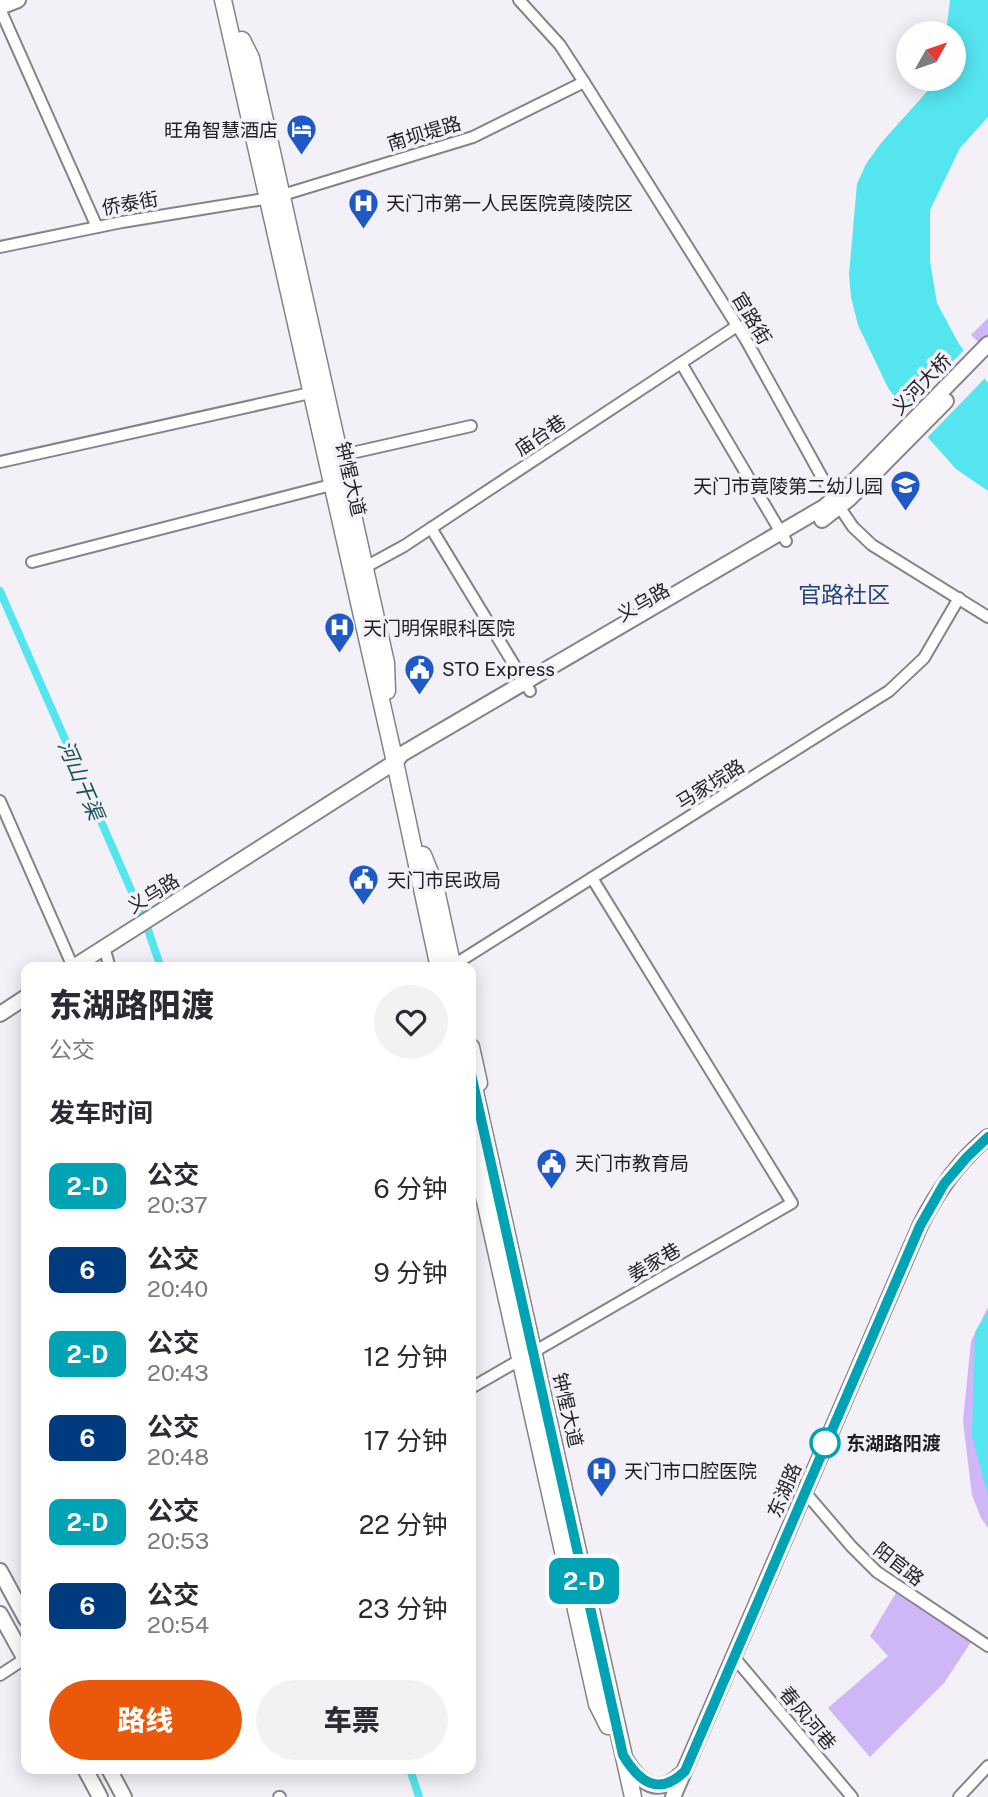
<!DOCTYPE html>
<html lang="zh">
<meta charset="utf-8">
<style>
:root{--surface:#fff;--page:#f2f2f3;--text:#2b2b33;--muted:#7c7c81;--accent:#ea580c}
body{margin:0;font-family:"Public Sans","Noto Sans SC",sans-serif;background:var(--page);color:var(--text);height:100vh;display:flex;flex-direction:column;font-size:26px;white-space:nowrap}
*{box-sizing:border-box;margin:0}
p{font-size:23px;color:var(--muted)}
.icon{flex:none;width:38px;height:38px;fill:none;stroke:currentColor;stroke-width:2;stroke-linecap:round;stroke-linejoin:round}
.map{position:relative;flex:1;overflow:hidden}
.details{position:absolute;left:21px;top:962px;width:455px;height:812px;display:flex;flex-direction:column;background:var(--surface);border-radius:14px;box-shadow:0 4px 18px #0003}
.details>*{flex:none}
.badge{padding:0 14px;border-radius:10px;font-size:24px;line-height:46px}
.needle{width:46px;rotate:50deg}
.fabs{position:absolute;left:896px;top:21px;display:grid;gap:14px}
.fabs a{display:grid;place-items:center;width:70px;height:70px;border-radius:50%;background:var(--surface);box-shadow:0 4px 18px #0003;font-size:35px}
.map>.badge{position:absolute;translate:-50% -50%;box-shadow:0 0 0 4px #fff}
h2{padding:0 28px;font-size:26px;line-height:63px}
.round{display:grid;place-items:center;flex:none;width:74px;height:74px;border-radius:37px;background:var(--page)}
.summary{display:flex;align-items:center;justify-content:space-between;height:119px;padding:0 28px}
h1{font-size:33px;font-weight:800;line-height:52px}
.primary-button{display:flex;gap:14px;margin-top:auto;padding:14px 28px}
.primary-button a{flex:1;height:80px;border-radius:42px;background:var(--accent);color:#fff;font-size:28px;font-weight:800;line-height:80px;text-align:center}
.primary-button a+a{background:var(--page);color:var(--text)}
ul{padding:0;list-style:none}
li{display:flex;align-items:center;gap:21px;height:84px;padding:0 28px}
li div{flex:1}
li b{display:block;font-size:26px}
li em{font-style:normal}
li .badge{min-width:77px;font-weight:700;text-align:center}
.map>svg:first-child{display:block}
.green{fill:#cfb6f7}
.water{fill:#55e5ef}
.pier{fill:#f3f1f7}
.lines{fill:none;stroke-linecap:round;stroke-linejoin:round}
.canal{stroke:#55e5ef;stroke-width:8}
.minor-casing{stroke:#858388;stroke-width:14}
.major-casing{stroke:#858388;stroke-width:18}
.highway-casing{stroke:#858388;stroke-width:19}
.minor{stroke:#fff;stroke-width:10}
.major{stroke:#fff;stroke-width:14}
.highway{stroke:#fff;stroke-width:16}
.line-casing{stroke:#fff;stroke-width:16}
.line{stroke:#00a3b4;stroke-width:10}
.stop-dot{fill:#fff;stroke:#00a3b4;stroke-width:3.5}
.labels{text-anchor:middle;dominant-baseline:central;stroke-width:7;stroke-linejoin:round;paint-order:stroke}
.poi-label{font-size:19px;fill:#1f1e20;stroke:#f3f1f7;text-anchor:start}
.street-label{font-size:19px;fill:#1f1e20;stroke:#f3f1f7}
.stop-label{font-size:19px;font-weight:bold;fill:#1f1e20;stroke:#f3f1f7;text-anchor:start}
.water-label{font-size:21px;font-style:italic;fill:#155357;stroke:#f3f1f7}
.quarter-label{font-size:23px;fill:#26447b;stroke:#f3f1f7}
</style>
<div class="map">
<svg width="988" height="1797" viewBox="0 0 988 1797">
<rect width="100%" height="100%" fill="#f3f1f7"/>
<!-- green -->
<g class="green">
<path d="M988,318V351L971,335Z"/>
<path d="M988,1307V1528L981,1518L972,1495L963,1421L971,1341Z"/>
<path d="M896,1593L971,1642L944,1683L870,1757L828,1708L888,1656L870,1636Z"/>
</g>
<!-- water -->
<g class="water">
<path d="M950,0H988V117L960,148L930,210V261L937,303L959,344L988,383V491L956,469L914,422L888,388L858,325L851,297L849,274L857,184L866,164L881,143L932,86L935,79H954V33H946Z"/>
<path d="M988,1311V1496L972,1436L975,1332Z"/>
</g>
<!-- pier -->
<path class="pier" d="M966,348L987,376L925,440L903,413Z"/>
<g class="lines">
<!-- canal -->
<g class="canal">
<path d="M0,591L146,924L161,968"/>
<path d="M410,1769L419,1797"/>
</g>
<defs>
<g id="minor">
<path d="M519,0L560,45L584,82L746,340L834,499L853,527L872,545L988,617"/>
<path d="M0,9L97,227"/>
<path d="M0,247L122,222L276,197L473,137L584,82"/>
<path d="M681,363L786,541"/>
<path d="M334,457L471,426"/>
<path d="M0,462L310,393"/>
<path d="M431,528L530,691"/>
<path d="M32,562L331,485"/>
<path d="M359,568L371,564L404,546L737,326"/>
<path d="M0,801L73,967"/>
<path d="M104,947L110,968"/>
<path d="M449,968L889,691L924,658L959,598"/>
<path d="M471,1388L792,1203L592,878"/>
<path d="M804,1491L851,1546L877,1572L988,1646"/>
<path d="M738,1662L852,1797"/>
<path d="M0,1675L26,1658"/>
<path d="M279,1797H280"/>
<path d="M959,1797L988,1766"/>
</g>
<g id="major">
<path d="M0,7L18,0"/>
<path d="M822,520L849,499L946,401"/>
<path d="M72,968L395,762L402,754L824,507L852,483L988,344"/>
<path d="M0,1014L26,997"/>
<path d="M0,1571L26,1619"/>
<path d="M0,1614L26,1661"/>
<path d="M626,1760C640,1783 658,1797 681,1774"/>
<path d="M85,1769L100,1797"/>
<path d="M109,1769L124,1797"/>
<path d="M673,1797L920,1226C937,1192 959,1161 988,1137"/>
</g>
<g id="highway">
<path d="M223,0L395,762L439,968"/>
<path d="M242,40L251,58L386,663L387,691"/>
<path d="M423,855L435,885L453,968"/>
<path d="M471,1047L479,1083"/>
<path d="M471,1074L633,1797"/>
<path d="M471,1138L597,1704L608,1726"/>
</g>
</defs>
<!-- minor casing -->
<use href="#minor" class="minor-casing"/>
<!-- major casing -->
<use href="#major" class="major-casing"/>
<!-- highway casing -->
<use href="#highway" class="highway-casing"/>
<!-- minor -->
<use href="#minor" class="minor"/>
<!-- major -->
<use href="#major" class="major"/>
<!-- highway -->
<use href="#highway" class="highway"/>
</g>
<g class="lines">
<defs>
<path id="line" d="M471,1074L623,1755C639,1782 659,1797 685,1771L920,1226L944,1184L967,1157L988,1137"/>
</defs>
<!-- line casing -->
<use href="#line" class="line-casing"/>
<!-- line -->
<use href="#line" class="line"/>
</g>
<!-- icons -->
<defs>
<symbol id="hotel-pin" viewBox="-11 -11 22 30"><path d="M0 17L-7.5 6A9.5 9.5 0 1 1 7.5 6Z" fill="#1f59c5" stroke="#f3f1f7"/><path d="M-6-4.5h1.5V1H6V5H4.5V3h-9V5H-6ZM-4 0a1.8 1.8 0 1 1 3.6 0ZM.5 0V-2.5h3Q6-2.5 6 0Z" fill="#fff"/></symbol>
<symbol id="hospital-pin" viewBox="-11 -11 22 30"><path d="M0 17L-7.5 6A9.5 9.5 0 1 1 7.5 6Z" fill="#1f59c5" stroke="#f3f1f7"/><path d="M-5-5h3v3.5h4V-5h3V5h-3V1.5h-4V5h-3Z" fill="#fff"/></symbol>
<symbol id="school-pin" viewBox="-11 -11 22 30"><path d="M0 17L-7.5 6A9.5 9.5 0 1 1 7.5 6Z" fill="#1f59c5" stroke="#f3f1f7"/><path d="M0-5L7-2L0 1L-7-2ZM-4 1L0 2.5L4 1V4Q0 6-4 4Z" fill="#fff"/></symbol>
<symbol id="civic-pin" viewBox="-11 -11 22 30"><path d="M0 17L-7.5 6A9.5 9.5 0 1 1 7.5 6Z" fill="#1f59c5" stroke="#f3f1f7"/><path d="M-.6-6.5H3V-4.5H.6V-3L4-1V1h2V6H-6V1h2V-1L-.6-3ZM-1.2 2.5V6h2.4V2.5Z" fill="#fff"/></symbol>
</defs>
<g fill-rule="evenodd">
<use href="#hotel-pin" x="284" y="112" width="35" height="47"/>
<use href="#hospital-pin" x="346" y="186" width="35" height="47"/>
<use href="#school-pin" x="888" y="468" width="35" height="47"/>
<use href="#hospital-pin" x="322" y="610" width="35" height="47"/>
<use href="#civic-pin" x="402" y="652" width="35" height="47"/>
<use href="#civic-pin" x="346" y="862" width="35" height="47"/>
<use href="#civic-pin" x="534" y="1146" width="35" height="47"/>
<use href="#hospital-pin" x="584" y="1454" width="35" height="47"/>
</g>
<!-- markers -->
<circle class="stop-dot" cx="825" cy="1443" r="14"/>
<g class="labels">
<!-- poi labels -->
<g class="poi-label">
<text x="278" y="130" text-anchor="end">旺角智慧酒店</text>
<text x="386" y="203">天门市第一人民医院竟陵院区</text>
<text x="883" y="486" text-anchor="end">天门市竟陵第二幼儿园</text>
<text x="363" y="628">天门明保眼科医院</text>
<text x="442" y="669">STO Express</text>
<text x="387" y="880">天门市民政局</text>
<text x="575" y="1163">天门市教育局</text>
<text x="624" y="1471">天门市口腔医院</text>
</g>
<!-- street labels -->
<g class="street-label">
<text transform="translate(424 133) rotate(-17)">南坝堤路</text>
<text transform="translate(130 203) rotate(-10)">侨泰街</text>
<text transform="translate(752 318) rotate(59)">官路街</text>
<text transform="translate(921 384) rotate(-46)">义河大桥</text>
<text transform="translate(540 435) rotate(-34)">庙台巷</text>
<text transform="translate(351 479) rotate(77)">钟惺大道</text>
<text transform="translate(643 602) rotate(-30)">义乌路</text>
<text transform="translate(710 784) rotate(-32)">马家垸路</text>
<text transform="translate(153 893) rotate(-32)">义乌路</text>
<text transform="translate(654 1262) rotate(-30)">姜家巷</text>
<text transform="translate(568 1410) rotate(77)">钟惺大道</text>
<text transform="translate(784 1490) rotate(-67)">东湖路</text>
<text transform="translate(899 1564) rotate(38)">阳官路</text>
<text transform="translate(808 1718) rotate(50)">春风河巷</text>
</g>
<!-- stop labels -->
<g class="stop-label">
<text x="846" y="1443">东湖路阳渡</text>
</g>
<!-- water labels -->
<g class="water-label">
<text transform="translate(81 780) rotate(67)">河山干渠</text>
</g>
<!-- quarter labels -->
<g class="quarter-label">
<text x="844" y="594">官路社区</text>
</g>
</g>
</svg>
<div class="fabs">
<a><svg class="needle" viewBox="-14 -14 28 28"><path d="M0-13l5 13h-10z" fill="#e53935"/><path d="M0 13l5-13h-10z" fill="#7c7c81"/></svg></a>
</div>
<b class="badge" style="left:584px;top:1581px;background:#00a3b4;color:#fff">2-D</b>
<section class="details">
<div class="summary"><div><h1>东湖路阳渡</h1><p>公交</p></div><a class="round"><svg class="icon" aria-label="heart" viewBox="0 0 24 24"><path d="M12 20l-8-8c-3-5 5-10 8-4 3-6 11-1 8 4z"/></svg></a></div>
<h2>发车时间</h2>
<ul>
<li><span class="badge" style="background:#00a3b4;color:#fff">2-D</span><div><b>公交</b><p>20:37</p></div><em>6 分钟</em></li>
<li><span class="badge" style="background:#003b80;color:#fff">6</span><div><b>公交</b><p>20:40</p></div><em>9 分钟</em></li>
<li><span class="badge" style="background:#00a3b4;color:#fff">2-D</span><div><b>公交</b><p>20:43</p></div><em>12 分钟</em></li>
<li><span class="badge" style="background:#003b80;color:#fff">6</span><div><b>公交</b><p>20:48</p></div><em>17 分钟</em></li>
<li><span class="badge" style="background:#00a3b4;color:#fff">2-D</span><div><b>公交</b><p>20:53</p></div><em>22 分钟</em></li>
<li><span class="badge" style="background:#003b80;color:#fff">6</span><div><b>公交</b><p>20:54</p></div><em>23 分钟</em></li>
</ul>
<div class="primary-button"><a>路线</a><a>车票</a></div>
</section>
</div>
